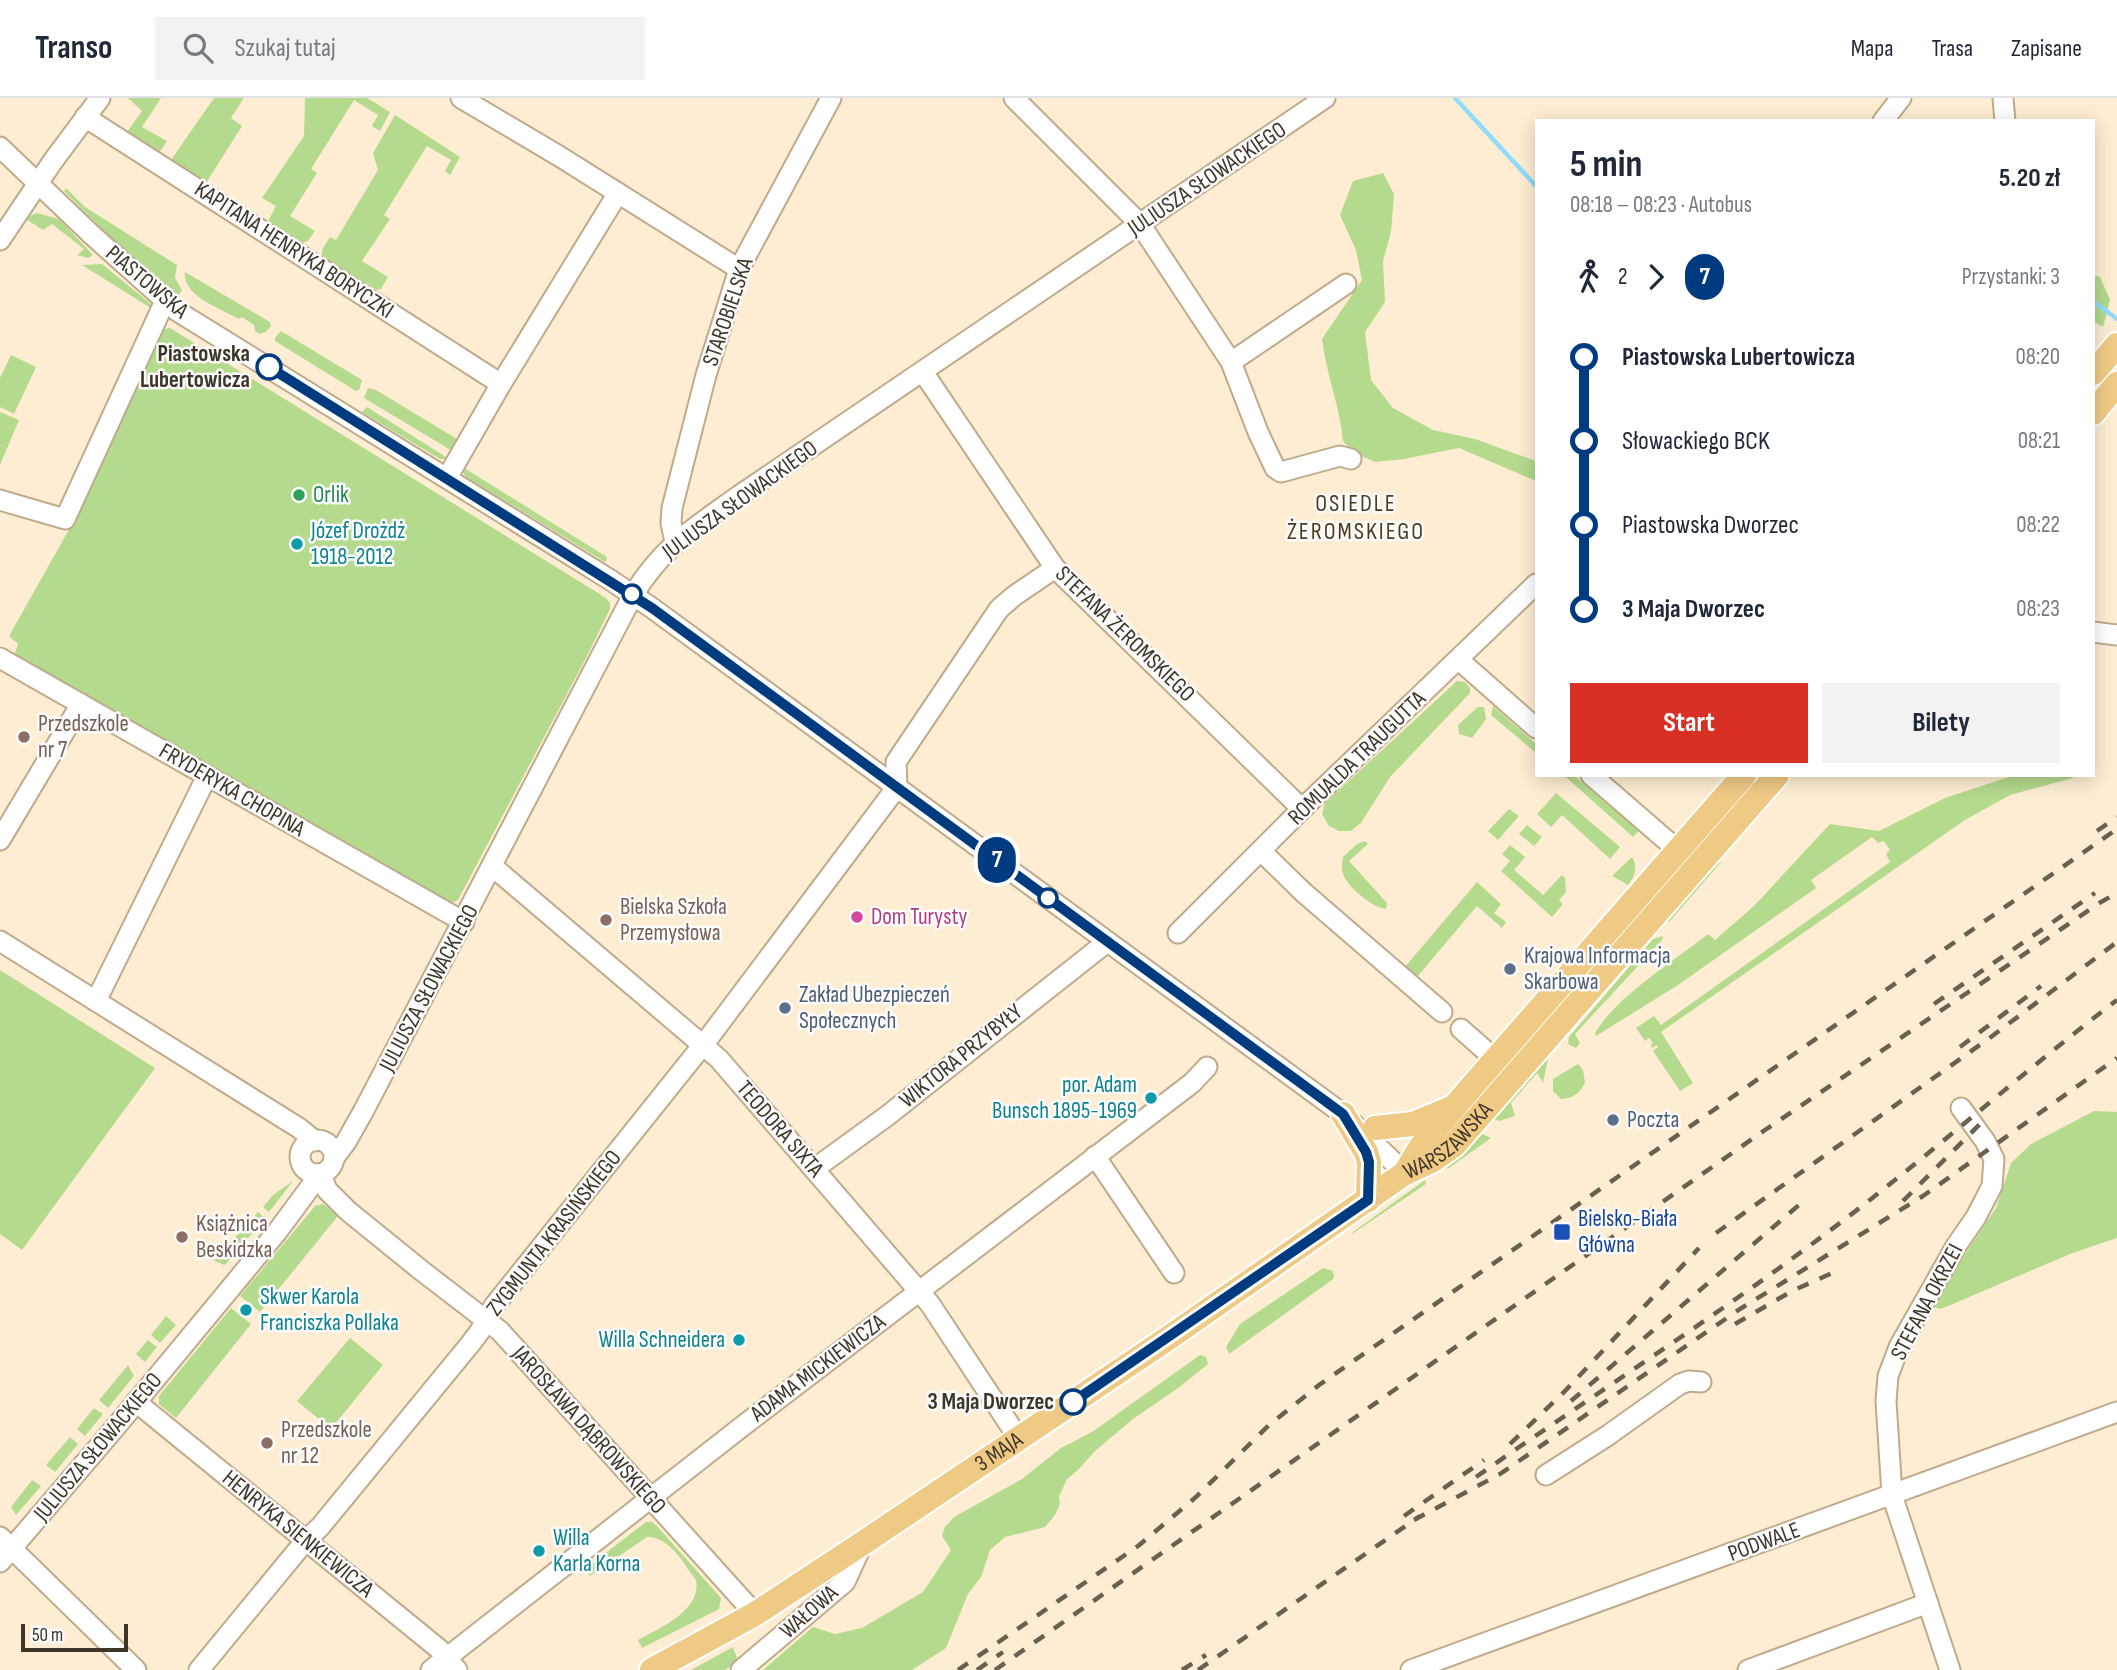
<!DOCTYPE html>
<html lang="pl">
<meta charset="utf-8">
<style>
:root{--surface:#fff;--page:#f2f2f3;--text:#1f2937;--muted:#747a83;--line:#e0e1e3;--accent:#d93025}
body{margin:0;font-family:"Sofia Sans Condensed",sans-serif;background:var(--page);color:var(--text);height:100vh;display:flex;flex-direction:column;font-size:26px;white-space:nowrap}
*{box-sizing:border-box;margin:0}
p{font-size:23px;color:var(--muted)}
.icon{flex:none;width:38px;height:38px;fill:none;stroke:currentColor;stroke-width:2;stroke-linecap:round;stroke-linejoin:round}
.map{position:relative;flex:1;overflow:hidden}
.drawer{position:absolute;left:1535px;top:21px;width:560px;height:658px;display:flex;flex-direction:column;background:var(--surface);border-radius:0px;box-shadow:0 4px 18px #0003}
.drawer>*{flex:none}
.badge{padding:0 14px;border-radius:23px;font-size:24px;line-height:46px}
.scale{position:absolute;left:21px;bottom:18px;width:107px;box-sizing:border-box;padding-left:7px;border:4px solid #3e3528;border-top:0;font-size:19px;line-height:24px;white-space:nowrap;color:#3e3528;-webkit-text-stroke:5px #fcfcfc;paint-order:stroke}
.map>.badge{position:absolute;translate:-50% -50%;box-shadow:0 0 0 4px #fff}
.legs{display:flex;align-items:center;gap:10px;height:77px;padding:0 35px;font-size:23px}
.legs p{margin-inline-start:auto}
.headline{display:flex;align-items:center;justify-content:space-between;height:119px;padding:0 35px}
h1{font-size:38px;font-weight:700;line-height:52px}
.action{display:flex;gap:14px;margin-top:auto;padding:14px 35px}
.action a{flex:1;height:80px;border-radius:0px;background:var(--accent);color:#fff;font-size:28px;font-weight:700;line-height:80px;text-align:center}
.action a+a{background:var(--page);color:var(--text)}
ul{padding:0 35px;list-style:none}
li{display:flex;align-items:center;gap:24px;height:84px;font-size:26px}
li i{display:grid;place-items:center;width:10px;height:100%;margin:0 9px;background:currentColor}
li i::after{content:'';width:18px;height:18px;margin:-9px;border:5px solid;border-radius:50%;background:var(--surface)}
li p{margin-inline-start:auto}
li:first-child i{background:linear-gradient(#0000 50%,currentColor 0)}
li:last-child i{background:linear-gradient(currentColor 50%,#0000 0)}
header{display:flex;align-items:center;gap:42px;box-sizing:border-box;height:98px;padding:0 35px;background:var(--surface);border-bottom:2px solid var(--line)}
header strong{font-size:33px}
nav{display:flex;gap:38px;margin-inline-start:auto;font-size:24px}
.search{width:490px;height:63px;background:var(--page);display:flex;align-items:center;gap:18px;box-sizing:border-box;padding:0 24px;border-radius:0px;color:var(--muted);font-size:26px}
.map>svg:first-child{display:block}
.green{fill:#b4da8d}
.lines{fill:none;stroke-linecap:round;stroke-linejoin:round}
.stream{stroke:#8eddfc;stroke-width:4.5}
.minor-casing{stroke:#bfaa8b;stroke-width:23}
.major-casing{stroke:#fff;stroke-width:28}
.minor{stroke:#fff;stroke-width:19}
.major{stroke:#efca85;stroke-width:24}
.rail{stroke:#6b6050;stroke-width:4.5;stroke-dasharray:12 12;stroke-linecap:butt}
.line-1-casing{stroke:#fff;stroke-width:16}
.line-1{stroke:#003b80;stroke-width:10}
.stop-1-dot{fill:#fff;stroke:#003b80;stroke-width:3.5}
.leisure-dot{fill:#2e9e5b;stroke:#fcfcfc;stroke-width:2.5}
.culture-dot{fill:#0f9aa8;stroke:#fcfcfc;stroke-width:2.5}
.education-dot{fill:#8d6e63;stroke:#fcfcfc;stroke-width:2.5}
.hotel-dot{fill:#d1479c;stroke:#fcfcfc;stroke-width:2.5}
.service-dot{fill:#5c6f8a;stroke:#fcfcfc;stroke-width:2.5}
.transit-dot{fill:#1a4fb4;stroke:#fcfcfc;stroke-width:2.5}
.labels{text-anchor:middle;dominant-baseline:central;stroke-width:5;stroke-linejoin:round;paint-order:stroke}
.street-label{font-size:23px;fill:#3e3528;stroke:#fcfcfc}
.stop-label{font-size:23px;font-weight:bold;fill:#3e3528;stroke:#fcfcfc;text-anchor:end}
.leisure-label{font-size:23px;fill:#27864d;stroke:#fcfcfc;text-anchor:start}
.culture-label{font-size:23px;fill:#0d838f;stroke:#fcfcfc;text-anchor:start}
.education-label{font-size:23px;fill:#785e54;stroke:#fcfcfc;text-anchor:start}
.hotel-label{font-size:23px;fill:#b23c85;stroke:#fcfcfc;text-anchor:start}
.service-label{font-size:23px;fill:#4e5e75;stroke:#fcfcfc;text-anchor:start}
.transit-label{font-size:23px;fill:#164399;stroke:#fcfcfc;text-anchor:start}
.neighbourhood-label{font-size:24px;letter-spacing:2px;fill:#4d3b1f;stroke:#fcfcfc}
</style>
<header>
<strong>Transo</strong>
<div class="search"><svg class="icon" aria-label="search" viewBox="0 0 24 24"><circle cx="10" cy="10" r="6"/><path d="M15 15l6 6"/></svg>Szukaj tutaj</div>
<nav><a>Mapa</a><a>Trasa</a><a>Zapisane</a></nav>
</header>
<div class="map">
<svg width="2117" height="1572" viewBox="0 0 2117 1572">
<rect width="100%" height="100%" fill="#feedd2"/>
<!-- green -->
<g class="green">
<path d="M128,0H161L142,29L167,43L159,55L127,34L142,13Z"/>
<path d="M214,0H244L231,20L242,28L206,85L171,62Z"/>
<path d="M305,0H367L390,14L380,33L372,28L378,17L354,2L311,71L317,75L290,118L315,133L308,143L302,145L268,123L276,108L262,100L304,38Z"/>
<path d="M395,17L460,59L450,77L445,73L451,62L427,48L384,117L390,121L362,163L388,179L381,191L377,192L322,159V152L330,139L336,142L378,72L373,55Z"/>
<path d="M1383,75L1394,96L1391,134L1383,163L1385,204L1365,234L1371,282L1393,310L1433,332L1475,341L1536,363V383L1459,350L1404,361L1375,364L1354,355L1343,343C1340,308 1326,276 1322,241L1362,182L1356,152L1340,117L1353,83Z"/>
<path d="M66,90L85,109L177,167L175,180L182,192L178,198L115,144L64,93Z"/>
<path d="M37,115L59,121L93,157L88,160L77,157L84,151L52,126L43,132L27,122L30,118Z"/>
<path d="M102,166L151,206L154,212L82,167Z"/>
<path d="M185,174L270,224L271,228L266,234L259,236L255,233L254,227L242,219L239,221C221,211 182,198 185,174Z"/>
<path d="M2093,177L2100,179L2110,202L2103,229L2093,223Z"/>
<path d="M170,230L606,500L610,505V511L587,558L458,802L448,807L14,558L18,546L9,538L71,428L159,232Z"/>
<path d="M281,233L362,282L359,292L356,293L275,243V240Z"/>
<path d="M11,257L36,269L14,316L0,309V280Z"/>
<path d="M368,290L376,292L457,341L451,351H449L364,300Z"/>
<path d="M367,309L449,361H440L362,314Z"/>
<path d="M0,314L19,322L0,367Z"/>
<path d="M461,368L607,459V461L605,464L465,378Z"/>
<path d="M1457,583L1465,584L1470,590V595L1390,679L1361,725L1351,733H1339L1329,728L1322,716L1325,705Z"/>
<path d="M1493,608L1536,646V655L1491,617Z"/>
<path d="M1478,609H1484L1486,621L1472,640L1459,636L1458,627Z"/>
<path d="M1558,677H1573L1639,733L1633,739L1567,680Z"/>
<path d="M2015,677H2072L2073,680L2010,697L1965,722L1661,934L1693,985L1680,993L1653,953L1658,949L1657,947L1652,950L1651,947L1653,945L1649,940L1645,943L1636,930L1654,918L1661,927L1890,764L1886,756L1890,752L1884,743L1878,745L1872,739L1811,782L1816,790L1678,887L1596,938L1595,935C1617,898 1674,863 1708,836L1715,842L1754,808L1830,726L1879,733L1945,700Z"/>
<path d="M1556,695L1620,749L1610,761L1562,717L1551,729L1537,716Z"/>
<path d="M1509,711L1519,718L1498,742L1488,733Z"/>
<path d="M1527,727L1542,739L1534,748L1519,736Z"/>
<path d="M1365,743L1368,746L1349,763L1387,805L1386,811C1373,810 1347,789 1343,776C1341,770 1342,765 1343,759L1357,746Z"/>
<path d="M1510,747L1525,759L1514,772L1543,797L1562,777L1565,780L1566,794L1559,802L1563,806L1552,819L1501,773L1510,763L1502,756Z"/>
<path d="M1632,759C1638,768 1635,779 1628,787L1612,778Z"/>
<path d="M1723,762L1669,824L1665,823L1693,786Z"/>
<path d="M1477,784L1501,806L1494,815L1506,824L1502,830L1477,808L1417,879L1404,870Z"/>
<path d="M1663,838L1662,842L1575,936L1580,945L1576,950L1568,946L1569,939L1653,841Z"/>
<path d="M0,872L155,970L22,1152L0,1136Z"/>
<path d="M1550,951L1543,985L1537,975L1511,1005L1515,1018L1499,1023L1491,1020Z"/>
<path d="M1578,966L1583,972L1585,985C1579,996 1573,1000 1561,1001L1553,993V981Z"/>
<path d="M2094,1013L2117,1014V1140L2070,1156L1941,1211L1930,1208L1996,1110L2011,1065L2031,1046Z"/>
<path d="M1478,1034L1491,1040L1449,1070L1437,1071Z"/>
<path d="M1425,1082L1426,1086L1352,1136L1353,1134Z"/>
<path d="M293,1083L269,1114L263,1109L273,1097Z"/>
<path d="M323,1106L338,1118L260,1214L240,1198L315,1108Z"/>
<path d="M258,1114L265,1120L225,1167L214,1163Z"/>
<path d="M1323,1170L1333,1173L1334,1179L1332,1182L1229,1256L1226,1249L1240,1226Z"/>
<path d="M231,1210L251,1226L176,1320L159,1306V1298Z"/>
<path d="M166,1218L176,1227L160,1245L151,1237Z"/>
<path d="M350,1240L383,1267L331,1331L297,1303Z"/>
<path d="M148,1242L157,1249L145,1264L136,1256Z"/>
<path d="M1200,1257L1206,1259L1208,1266L1178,1290L1133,1321L1095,1353L1078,1372L1067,1381L1059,1398L1060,1406L1055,1417L1045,1429L1005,1439L990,1452L981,1479L968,1496L946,1550L912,1572H763L813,1529L835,1536L862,1530L923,1494L951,1452L942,1438L945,1429L954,1419L1022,1381L1061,1350L1092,1334Z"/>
<path d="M128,1267L134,1278L108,1310L99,1302Z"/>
<path d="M94,1310L103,1316L85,1338L77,1331Z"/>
<path d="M70,1339L78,1346L55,1374L46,1367Z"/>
<path d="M32,1382L41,1388L16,1417L11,1409Z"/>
<path d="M646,1424H652L657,1428L721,1500L719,1511L642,1550L638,1542C660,1530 702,1512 696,1482C684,1466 669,1438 647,1439L590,1478L585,1471Z"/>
<path d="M733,1549L738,1563L725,1572H691Z"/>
</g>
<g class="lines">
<!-- stream -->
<g class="stream">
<path d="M1455,0L1536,88"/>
<path d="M2093,203L2117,221"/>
</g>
<defs>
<g id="minor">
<path d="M461,0L559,58L739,171"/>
<path d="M1014,0L1140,126L1231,264L1258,334L1275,370L1281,374L1340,358L1351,361"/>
<path d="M2003,0L2005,23"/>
<path d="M85,19L501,286"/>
<path d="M1883,23L1901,0"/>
<path d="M0,49L92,137L177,213L609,481L652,510L1343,1016L1405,1075"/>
<path d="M0,142L53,63L100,0"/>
<path d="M1231,264L1346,186"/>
<path d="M923,274L1055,470L1302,711"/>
<path d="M447,380L501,286L618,95"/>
<path d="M0,402L65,421L165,203"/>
<path d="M675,444L671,425L672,410L706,277L739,171L831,0"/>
<path d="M2093,534L2117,537"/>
<path d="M0,560L464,824"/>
<path d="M1459,562L1536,630"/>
<path d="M1591,677L1688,761"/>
<path d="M897,689L896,664L999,511L1014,498L1055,470"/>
<path d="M0,742L81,606"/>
<path d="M1261,753L1303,794L1442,914"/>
<path d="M492,768L719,961L930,1206L1019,1341"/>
<path d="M1178,835L1302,711L1536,486"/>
<path d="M0,843L299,1030L315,1043"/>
<path d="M96,903L207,678"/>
<path d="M1461,931L1496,962"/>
<circle cx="317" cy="1059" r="17"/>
<path d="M1095,1058L1174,1175"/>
<path d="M334,1060L346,1044L363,1014L633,497C663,448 694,430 740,397L1325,0"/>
<path d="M814,1071L887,1018L1107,844"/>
<path d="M321,1076L327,1092L348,1113L422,1173L500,1233L755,1516"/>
<path d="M136,1304L439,1551L457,1572"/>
<path d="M1546,1377L1607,1338L1680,1286L1689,1283L1701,1284"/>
<path d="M0,1439L136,1572"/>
<path d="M0,1464L114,1331L277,1134L314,1084L316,1076"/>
<path d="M199,1572L306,1442L320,1429L471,1245L480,1233L494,1208L710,938L897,689"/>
<path d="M431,1572L744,1327L1192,985L1207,969"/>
<path d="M741,1572L845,1484L863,1445"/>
<path d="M1411,1572L2117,1314"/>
<path d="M1748,1572L1928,1505"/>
<path d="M1950,1572L1892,1397L1886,1303L1888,1278L1899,1249L1956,1148L1976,1119L1992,1088L1994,1061L1985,1043L1961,1010"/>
</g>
<g id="major">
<path d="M2093,275L2117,247"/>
<path d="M2093,315L2117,286"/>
<path d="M1343,1016L1366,1054L1369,1064L1368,1102"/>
<path d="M1375,1030L1413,1026L1449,1011"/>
<path d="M1405,1075L1420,1050L1467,994L1744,677"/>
<path id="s1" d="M652,1572L755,1516L863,1445L1167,1241L1405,1075L1433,1062L1454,1047L1777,677"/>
</g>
</defs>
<!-- minor casing -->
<use href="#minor" class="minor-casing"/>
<!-- major casing -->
<use href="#major" class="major-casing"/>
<!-- minor -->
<use href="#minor" class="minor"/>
<!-- major -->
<use href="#major" class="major"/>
<!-- rail -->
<g class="rail">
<path d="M2097,733L2117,719"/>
<path d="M1934,906L2095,795"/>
<path d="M1960,949L2041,888"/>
<path d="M1903,1103L1985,1021"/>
<path d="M1716,1135L1991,939L2117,844"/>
<path d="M1735,1226L1792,1193L1839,1172"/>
<path d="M1571,1303L1807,1100"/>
<path d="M1510,1346L1565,1293L1699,1150"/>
<path d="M1476,1379C1593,1297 1714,1220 1828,1134C1927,1060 2019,977 2117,902"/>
<path d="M1404,1418L1484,1362"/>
<path d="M1414,1422L1500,1376L1740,1211L1923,1098L2117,960"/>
<path d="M958,1572L1138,1448L1196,1399L1269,1327L1319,1287L2117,731"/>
<path d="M977,1572L1003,1554"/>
<path d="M995,1572L1765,1032L2101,804L2117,795"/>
<path d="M1182,1572L1206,1557"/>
<path d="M1198,1572L1420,1418"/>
</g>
</g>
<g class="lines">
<defs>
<path id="line-1" d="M269,269L652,510L1343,1016L1366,1054L1369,1064L1368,1102L1073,1304"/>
</defs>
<!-- line-1 casing -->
<use href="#line-1" class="line-1-casing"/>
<!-- line-1 -->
<use href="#line-1" class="line-1"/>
</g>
<!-- markers -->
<g class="stop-1-dot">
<circle cx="269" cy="269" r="12"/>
<circle cx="632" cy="496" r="9"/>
<circle cx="1048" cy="800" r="9"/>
<circle cx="1073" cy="1304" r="12"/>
</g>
<circle class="leisure-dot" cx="299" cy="397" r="7"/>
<g class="culture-dot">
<circle cx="297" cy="446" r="7"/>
<circle cx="1151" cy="1000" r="7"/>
<circle cx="246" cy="1212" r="7"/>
<circle cx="739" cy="1242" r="7"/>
<circle cx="539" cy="1453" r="7"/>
</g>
<g class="education-dot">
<circle cx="24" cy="639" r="7"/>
<circle cx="606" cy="822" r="7"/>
<circle cx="182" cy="1139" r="7"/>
<circle cx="267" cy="1345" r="7"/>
</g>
<circle class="hotel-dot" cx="857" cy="819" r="7"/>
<g class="service-dot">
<circle cx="1510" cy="871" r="7"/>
<circle cx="785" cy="910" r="7"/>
<circle cx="1613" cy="1022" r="7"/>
</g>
<rect class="transit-dot" x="1553" y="1125" width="18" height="18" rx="3.5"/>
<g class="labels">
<!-- street labels -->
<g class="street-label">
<text transform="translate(1207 81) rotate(-34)">JULIUSZA SŁOWACKIEGO</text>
<text transform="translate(294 152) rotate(33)">KAPITANA HENRYKA BORYCZKI</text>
<text transform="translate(147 184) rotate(40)">PIASTOWSKA</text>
<text transform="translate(728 214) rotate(-71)">STAROBIELSKA</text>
<text transform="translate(740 402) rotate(-36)">JULIUSZA SŁOWACKIEGO</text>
<text transform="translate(1125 536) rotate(44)">STEFANA ŻEROMSKIEGO</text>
<text transform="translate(1357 660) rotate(-44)">ROMUALDA TRAUGUTTA</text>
<text transform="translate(232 692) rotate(30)">FRYDERYKA CHOPINA</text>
<text transform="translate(429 890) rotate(-62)">JULIUSZA SŁOWACKIEGO</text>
<text transform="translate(961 958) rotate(-39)">WIKTORA PRZYBYŁY</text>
<text transform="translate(780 1031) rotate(49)">TEODORA SIXTA</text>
<text stroke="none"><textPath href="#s1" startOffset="957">WARSZAWSKA</textPath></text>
<text transform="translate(554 1135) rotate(-52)">ZYGMUNTA KRASIŃSKIEGO</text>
<text transform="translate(1927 1204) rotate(-62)">STEFANA OKRZEI</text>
<text transform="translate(818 1270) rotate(-37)">ADAMA MICKIEWICZA</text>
<text transform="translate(589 1332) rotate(48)">JAROSŁAWA DĄBROWSKIEGO</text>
<text transform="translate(98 1349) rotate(-50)">JULIUSZA SŁOWACKIEGO</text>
<text stroke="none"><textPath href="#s1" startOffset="410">3 MAJA</textPath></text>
<text transform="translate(298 1436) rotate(39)">HENRYKA SIENKIEWICZA</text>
<text transform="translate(1764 1444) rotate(-20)">PODWALE</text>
<text transform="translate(809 1514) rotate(-41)">WAŁOWA</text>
</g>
<!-- stop labels -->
<g class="stop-label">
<text x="250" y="256">Piastowska<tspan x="250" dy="26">Lubertowicza</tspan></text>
<text x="1054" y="1304">3 Maja Dworzec</text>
</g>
<!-- leisure labels -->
<g class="leisure-label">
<text x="313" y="397">Orlik</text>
</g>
<!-- culture labels -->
<g class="culture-label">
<text x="311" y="433">Józef Drożdż<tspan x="311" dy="26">1918-2012</tspan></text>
<text x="1137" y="987" text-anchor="end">por. Adam<tspan x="1137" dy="26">Bunsch 1895-1969</tspan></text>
<text x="260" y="1199">Skwer Karola<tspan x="260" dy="26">Franciszka Pollaka</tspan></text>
<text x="725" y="1242" text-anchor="end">Willa Schneidera</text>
<text x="553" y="1440">Willa<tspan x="553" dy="26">Karla Korna</tspan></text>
</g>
<!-- education labels -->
<g class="education-label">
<text x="38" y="626">Przedszkole<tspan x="38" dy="26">nr 7</tspan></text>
<text x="620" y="809">Bielska Szkoła<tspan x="620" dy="26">Przemysłowa</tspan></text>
<text x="196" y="1126">Książnica<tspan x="196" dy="26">Beskidzka</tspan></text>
<text x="281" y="1332">Przedszkole<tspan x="281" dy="26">nr 12</tspan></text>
</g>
<!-- hotel labels -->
<g class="hotel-label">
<text x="871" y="819">Dom Turysty</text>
</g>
<!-- service labels -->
<g class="service-label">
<text x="1524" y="858">Krajowa Informacja<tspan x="1524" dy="26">Skarbowa</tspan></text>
<text x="799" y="897">Zakład Ubezpieczeń<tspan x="799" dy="26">Społecznych</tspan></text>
<text x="1627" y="1022">Poczta</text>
</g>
<!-- transit labels -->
<g class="transit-label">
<text x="1578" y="1121">Bielsko-Biała<tspan x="1578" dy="26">Główna</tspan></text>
</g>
<!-- neighbourhood labels -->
<g class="neighbourhood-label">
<text x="1356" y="405">OSIEDLE<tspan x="1356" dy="28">ŻEROMSKIEGO</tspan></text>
</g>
</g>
</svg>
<div class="scale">50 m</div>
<b class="badge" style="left:997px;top:762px;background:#003b80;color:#fff">7</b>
<section class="drawer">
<div class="headline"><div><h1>5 min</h1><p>08:18 – 08:23 · Autobus</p></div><b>5.20 zł</b></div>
<div class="legs"><svg class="icon" aria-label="walk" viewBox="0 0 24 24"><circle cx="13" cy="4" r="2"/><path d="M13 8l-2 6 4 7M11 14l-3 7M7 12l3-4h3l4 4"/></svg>2<svg class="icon" aria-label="forward" viewBox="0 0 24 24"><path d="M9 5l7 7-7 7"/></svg><b class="badge" style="background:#003b80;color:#fff">7</b><p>Przystanki: 3</p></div>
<ul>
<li><i style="color:#003b80"></i><b>Piastowska Lubertowicza</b><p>08:20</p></li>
<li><i style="color:#003b80"></i><span>Słowackiego BCK</span><p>08:21</p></li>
<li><i style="color:#003b80"></i><span>Piastowska Dworzec</span><p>08:22</p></li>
<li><i style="color:#003b80"></i><b>3 Maja Dworzec</b><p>08:23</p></li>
</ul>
<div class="action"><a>Start</a><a>Bilety</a></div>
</section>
</div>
